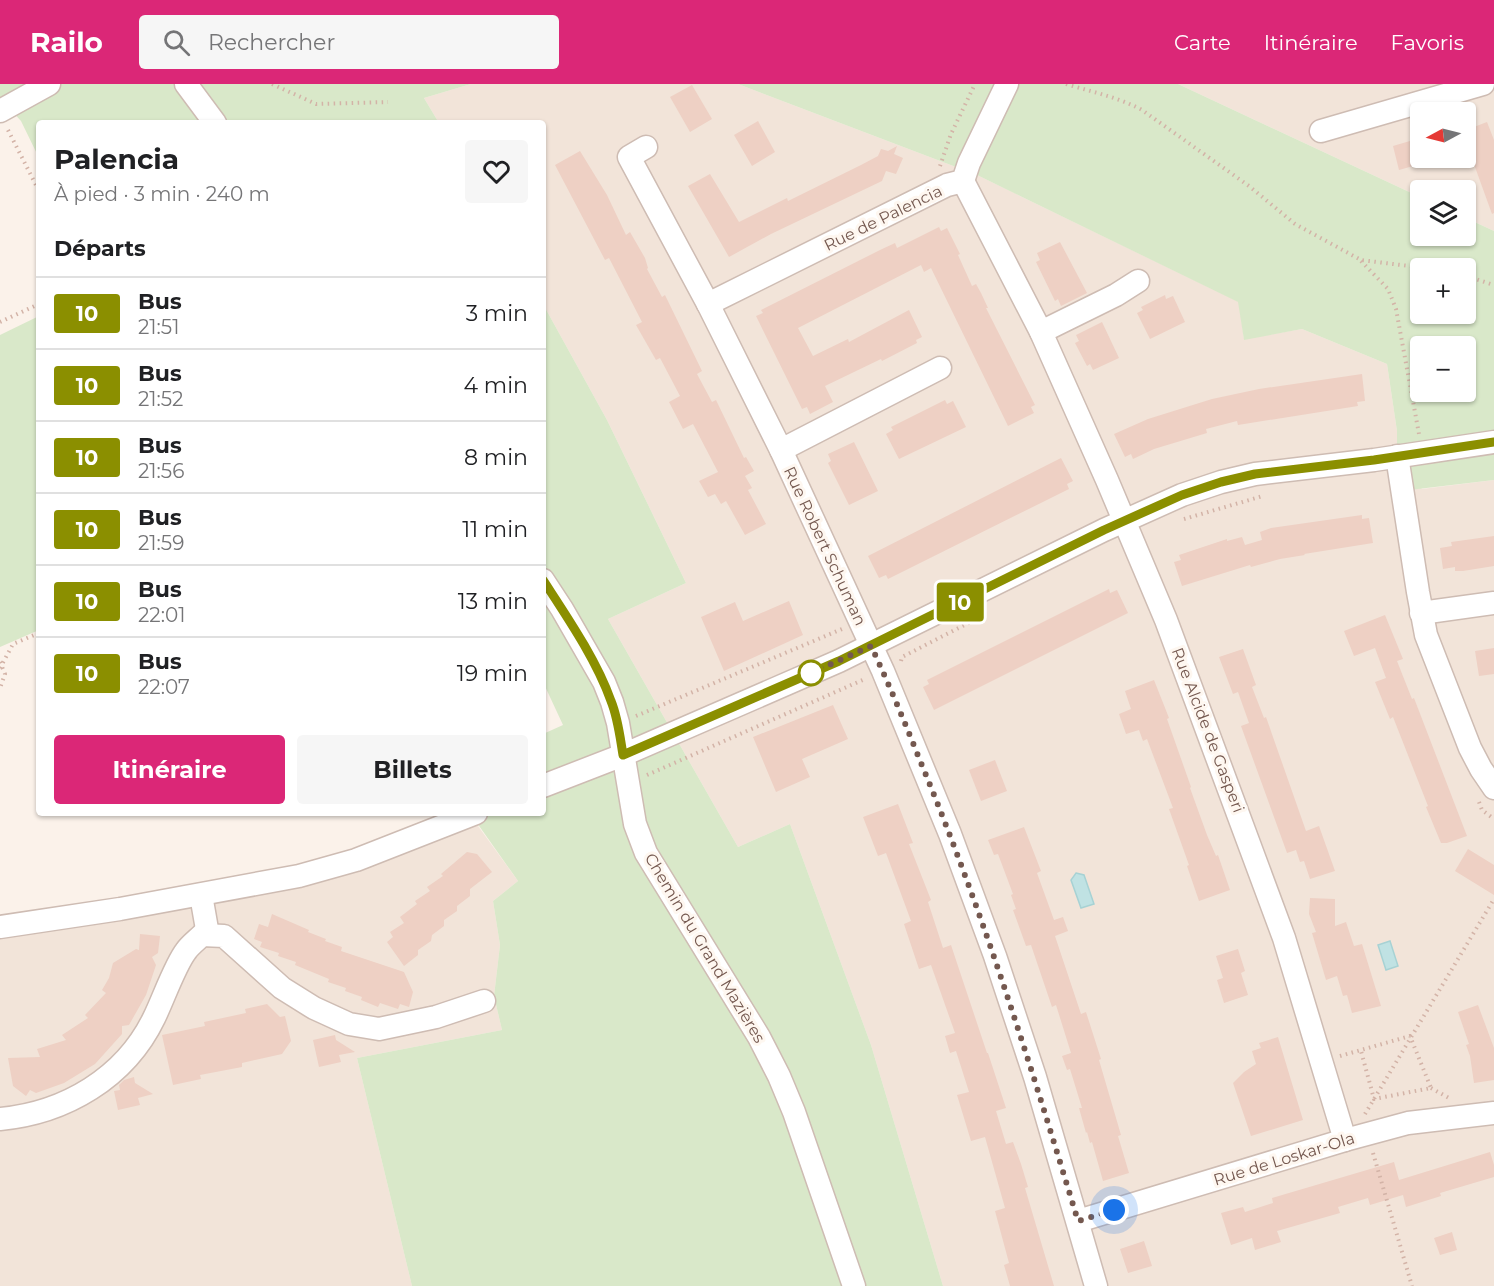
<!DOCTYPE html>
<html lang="fr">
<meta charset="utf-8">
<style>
:root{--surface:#fff;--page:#f6f6f6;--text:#202124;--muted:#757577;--line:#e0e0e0;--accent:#db2777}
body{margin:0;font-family:Montserrat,sans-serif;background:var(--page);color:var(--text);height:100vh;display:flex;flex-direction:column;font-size:22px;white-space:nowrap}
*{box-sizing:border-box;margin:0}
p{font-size:20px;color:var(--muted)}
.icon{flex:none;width:33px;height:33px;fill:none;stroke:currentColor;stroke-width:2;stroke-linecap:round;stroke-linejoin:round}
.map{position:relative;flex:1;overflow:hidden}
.details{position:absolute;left:36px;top:36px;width:510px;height:696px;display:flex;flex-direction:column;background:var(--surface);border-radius:6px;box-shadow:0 2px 4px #0004}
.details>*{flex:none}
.badge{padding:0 12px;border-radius:4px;font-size:21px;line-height:39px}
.needle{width:39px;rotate:263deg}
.buttons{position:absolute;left:1410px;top:18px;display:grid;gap:12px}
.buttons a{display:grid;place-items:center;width:66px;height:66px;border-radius:6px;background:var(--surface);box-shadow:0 2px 4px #0004;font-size:30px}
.you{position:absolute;width:30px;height:30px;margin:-15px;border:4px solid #fff;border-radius:50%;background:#1a73e8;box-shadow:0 0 0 9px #1a73e833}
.map>.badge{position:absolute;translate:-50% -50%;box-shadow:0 0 0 3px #fff}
h2{padding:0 18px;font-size:22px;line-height:54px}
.round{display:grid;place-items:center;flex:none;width:63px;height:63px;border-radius:6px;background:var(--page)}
.summary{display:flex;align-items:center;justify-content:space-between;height:102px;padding:0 18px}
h1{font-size:28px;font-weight:700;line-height:45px}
.cta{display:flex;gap:12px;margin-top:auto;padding:12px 18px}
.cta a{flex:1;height:69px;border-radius:6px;background:var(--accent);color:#fff;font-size:24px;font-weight:700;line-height:69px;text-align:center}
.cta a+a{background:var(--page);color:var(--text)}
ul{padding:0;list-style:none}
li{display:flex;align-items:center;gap:18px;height:72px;padding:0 18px;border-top:2px solid var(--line)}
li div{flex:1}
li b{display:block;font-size:22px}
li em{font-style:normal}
li .badge{min-width:66px;font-weight:700;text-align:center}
header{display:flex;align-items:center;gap:36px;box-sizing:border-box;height:84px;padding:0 30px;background:var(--accent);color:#fff}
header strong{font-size:28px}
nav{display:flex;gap:33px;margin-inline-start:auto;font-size:21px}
.search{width:420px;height:54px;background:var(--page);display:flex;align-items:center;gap:15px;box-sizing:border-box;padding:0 21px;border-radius:6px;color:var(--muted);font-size:22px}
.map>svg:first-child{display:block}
.residential{fill:#f2e4d9;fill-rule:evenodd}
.green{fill:#d9e8c9;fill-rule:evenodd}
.water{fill:#c0e2e3;stroke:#a7d2d4;stroke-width:1.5}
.building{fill:#eed0c4}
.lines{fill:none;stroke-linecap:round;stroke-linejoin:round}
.street-casing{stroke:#cebcb3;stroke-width:25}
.path{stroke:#d3b3a7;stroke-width:4;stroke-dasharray:1.5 4.5;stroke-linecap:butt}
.street{stroke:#fff;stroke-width:22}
.line-casing{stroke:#fff;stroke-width:14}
.line{stroke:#8b8f00;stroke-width:9}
.walk{stroke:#74584f;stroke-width:6;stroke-dasharray:0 10.8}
.stop-dot{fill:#fff;stroke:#8b8f00;stroke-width:3}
.labels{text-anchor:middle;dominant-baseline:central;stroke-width:6;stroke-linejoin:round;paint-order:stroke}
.street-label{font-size:16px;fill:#74584f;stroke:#fef7f0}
</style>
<header>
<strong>Railo</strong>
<div class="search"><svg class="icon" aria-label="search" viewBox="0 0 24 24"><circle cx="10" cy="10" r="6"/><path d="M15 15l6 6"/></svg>Rechercher</div>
<nav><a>Carte</a><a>Itinéraire</a><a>Favoris</a></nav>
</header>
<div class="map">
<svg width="1494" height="1202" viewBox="0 0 1494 1202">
<rect width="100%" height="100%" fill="#fbf2ea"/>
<!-- residential -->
<g class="residential">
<path d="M471,0H738L977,91L1239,218L1244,255L1302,245L1387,280L1397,347V372L1422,405L1494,396V1202H943L871,961L790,740L738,763L608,535L686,499L607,336L543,220V39H439L424,14Z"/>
<path d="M1178,0H1494V147L1466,134V106H1420V113ZM1420,28H1466V74H1420Z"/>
<path d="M470,731L518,797L493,817L500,861L494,912L502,946L357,974L412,1202H0V834L321,798Z"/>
</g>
<!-- green -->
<g class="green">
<path d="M0,0H471L424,14L439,39H39V74L21,37L8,23L0,27Z"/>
<path d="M738,0H1178L1420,113V152H1466V134L1494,147V396L1401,407L1397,372V347L1387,280L1302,245L1244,256L1238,218L977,91ZM1420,184H1466V230H1420ZM1420,262H1466V308H1420Z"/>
<path d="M543,220L607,336L686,499L608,535L738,763L790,740L871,961L943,1202H412L357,974L502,946L494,912L500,861L493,817L518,797L470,729H543V650L563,641L543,598Z"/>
<path d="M39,232V546L0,563V251Z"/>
</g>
<!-- water -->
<g class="water">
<path d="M1076,789L1084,791L1094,820L1081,824L1071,796Z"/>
<path d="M1390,857L1398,882L1386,886L1378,861Z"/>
</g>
<!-- building -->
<g class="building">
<path d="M692,1L712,35L690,48L670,13Z"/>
<path d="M758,37L775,68L752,82L734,51Z"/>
<path d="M1487,38L1494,56V129L1492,130L1471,72L1466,74V46Z"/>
<path d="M1420,54V80L1399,86L1393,62Z"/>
<path d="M897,62L894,70L903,74L896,90L886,87L882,97L771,150L729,173L688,102L710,90L739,138L787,114L788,117L861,81L878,72L881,65L888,67Z"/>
<path d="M580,67L607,111L626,151L630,148L645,174L648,184L647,185L662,213L665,211L702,287L697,290L712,318L716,316L744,374L746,373L754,387L745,392L752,404L748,406L766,440L745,451L726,417L721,420L715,410L708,413L699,397L718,388L693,340L683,345L669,318L680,312L660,274L656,276L636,241L642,238L609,174L605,176L555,81Z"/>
<path d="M939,143L941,147L947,144L960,170L958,171L972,202L976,200L981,209L988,224H986L1035,321L1031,323L1034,329L1008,342L931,184L924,188L921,181L798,244L813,272L848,255L849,258L909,226L922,253L916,256L917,259L882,277L881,275L825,302L833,318L810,330L807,323L802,325L756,232L763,229L761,226L880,166L895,159L897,164Z"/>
<path d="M1060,158L1087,209L1061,222L1058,215L1055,217L1036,178L1040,176L1037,169Z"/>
<path d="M1165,211L1166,215L1173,212L1185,238L1150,255L1137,229L1143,226L1141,223Z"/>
<path d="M1102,238L1119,274L1093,286L1090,280L1087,282L1075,259L1079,257L1076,251Z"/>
<path d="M1362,290L1365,317L1357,318L1358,322L1238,341L1237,337L1206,345L1207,349L1154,365L1133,375L1131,370L1125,373L1114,350L1148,335L1212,315L1259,305Z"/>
<path d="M945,316L947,320L953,317L966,343L899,375L886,350L893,346L891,343Z"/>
<path d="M854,358L878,407L849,421L828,379L831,377L828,370Z"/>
<path d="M1061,374L1073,397L1067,400L1069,405L888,495L886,491L879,494L868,472Z"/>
<path d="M1362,431V435L1369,434L1373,459L1304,470L1305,471L1280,475L1251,483L1250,481L1182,502L1174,478L1181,476L1179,471L1227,455V457L1242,453L1245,461L1262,456L1260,448L1271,444Z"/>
<path d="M1494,452V482L1463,487H1455V483L1443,485L1440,464L1452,462L1451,458Z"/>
<path d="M1109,505L1110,509L1117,506L1128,529L934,626L923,603L929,600L927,596Z"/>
<path d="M789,517L803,551L724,587L701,533L735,518L743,537Z"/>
<path d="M1385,531L1403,575L1397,577L1412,615L1414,614L1467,752L1447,759H1441L1426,723L1428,722L1393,633L1390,635L1375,598L1386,594L1375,564L1354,572L1344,547Z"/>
<path d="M1494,564V590L1479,592L1475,567Z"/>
<path d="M1243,565L1256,601L1252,603L1264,634L1266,633L1306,747L1319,742L1335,787L1310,795L1304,777L1300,778L1296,766L1287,769L1241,642L1249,639L1238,608L1233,610L1219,573Z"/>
<path d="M1154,596L1169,634L1167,635L1191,703L1190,704L1207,751L1216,772L1218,771L1230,806L1199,817L1187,782L1189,781L1169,725L1173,724L1147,655L1143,657L1139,646L1126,650L1119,630L1131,625L1125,607Z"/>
<path d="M833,621L848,655L802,675L810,693L776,708L753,653Z"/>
<path d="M995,676L1007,707L981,717L969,686Z"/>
<path d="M898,720L913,759L909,760L931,816L928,818L943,864L951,861L987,969H988L1006,1024L996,1027L1006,1060L1013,1058L1021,1080L1028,1103L1025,1104L1054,1202H1010L1004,1181L1009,1179L995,1127L1005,1124L985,1053L971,1057L957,1011L969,1008L956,967L950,969L945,952L955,949L931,881L919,885L904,840L911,837L886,769L878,772L863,733Z"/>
<path d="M1024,743L1041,787L1037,789L1054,836L1063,833L1068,847L1055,852L1081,930L1086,928L1101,975L1099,976L1121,1051L1118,1052L1129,1089L1103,1097L1092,1058L1090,1059L1087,1048L1086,1049L1079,1024H1082L1070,985L1067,986L1062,972L1071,969L1056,921L1052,923L1031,861L1026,862L1013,826L1016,825L1011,811L1013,810L998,770L994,771L988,756Z"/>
<path d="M1468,765L1494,781V811L1455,787Z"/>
<path d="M467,768L477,770L492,788L470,805V812L457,822V827L444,836V842L432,851L431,857L418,866V871L404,882L387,858L393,853L390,848L404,839L400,833L417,820L415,817L430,807L427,803L443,792L441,790Z"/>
<path d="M1310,814L1335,815V842L1346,838L1354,862L1362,860L1381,922L1352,929L1347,911L1343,912L1337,892L1326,896L1312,849L1316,848L1309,830Z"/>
<path d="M272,830L309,846L308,848L326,855L325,857L342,863L341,867L404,888L413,908L409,923L400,920L398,925L380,919L378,923L361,916L362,913L345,907L346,904L328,898L329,895L295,881L296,878L278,872L279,869L260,863L262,858L254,855L259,840L268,843Z"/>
<path d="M140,850L160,852L158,869L152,873L156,881L146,911L129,941L122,942V950L95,980L64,999L36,1009L30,1006L26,1012L13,1002L8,974L40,973L37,965L66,956L62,951L88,934L85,931L106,909L102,906L109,894L113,879L136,865L139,866Z"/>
<path d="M1238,865L1245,887L1241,889L1248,911L1224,919L1217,896L1223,894L1216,872Z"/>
<path d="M267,920L280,933L285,932L291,957L282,970L242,979V983L200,991L201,995L173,1001L162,951L205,942L204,938L246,929L245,925Z"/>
<path d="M1478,921L1494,964V996L1474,999L1470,972L1466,961L1469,960L1458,928Z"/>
<path d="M335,951L336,956L355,968L339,971L341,978L319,983L313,956Z"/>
<path d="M1278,953L1303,1036L1251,1052L1233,999L1244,988L1256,980L1252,967L1261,964L1259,959Z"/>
<path d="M134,993L135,999L153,1010L138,1014L140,1021L118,1026L114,1007L120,1006L119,1001L124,996Z"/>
<path d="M1490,1068L1494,1081V1093L1440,1109L1441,1112L1406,1123L1403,1111L1370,1121L1368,1114L1338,1123L1340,1129L1277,1147L1281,1158L1255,1166L1252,1154L1231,1161L1221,1129L1243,1123L1245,1128L1273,1119L1272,1114L1394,1078L1399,1096Z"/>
<path d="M1452,1148L1457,1166L1440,1171L1434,1154Z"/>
<path d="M1144,1157L1152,1182L1128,1189L1120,1165Z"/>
</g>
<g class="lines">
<defs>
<g id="street">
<path d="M186,0L215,39"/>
<path d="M0,27L49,0"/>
<path d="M1321,47L1483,0"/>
<path d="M646,63L629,73L708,220L781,366L883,587L950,750L995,872L1035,993L1096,1202"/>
<path d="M963,97L1041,248L1107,396L1166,536L1284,854L1345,1056"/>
<path d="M708,220L947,101L963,97L969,79L1007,0"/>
<path d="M1041,248L1116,211L1138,197"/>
<path d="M781,366L940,284"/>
<path d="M1397,372L1418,508L1426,551L1470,664L1481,685L1494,704"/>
<path d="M543,496L562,525L604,598L612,618L618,639L635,740L646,769L759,953L779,992L794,1028L854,1202"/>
<path d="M1421,529L1494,519"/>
<path d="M543,702L623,671L839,577L1104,446L1182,411L1221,398L1255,390L1374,376L1494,358"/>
<path d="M201,811L208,851"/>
<path d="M0,843L120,825L299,792L356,776L476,729"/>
<path d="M0,1035C65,1029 125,994 154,934C163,916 175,881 186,867C190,861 197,856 202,851L224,852L282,904L314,924L349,940L379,945L436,933L484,917"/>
<path d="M1078,1137L1345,1056L1408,1039L1494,1029"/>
</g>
</defs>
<!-- street casing -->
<use href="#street" class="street-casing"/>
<!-- path -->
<g class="path">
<path d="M272,0L316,20L388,18"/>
<path d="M1066,0C1092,8 1118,13 1142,26L1249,102L1295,140L1361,176L1425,184"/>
<path d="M8,46L39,107"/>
<path d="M940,82L951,50L975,0"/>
<path d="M1361,177L1388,205L1396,225L1419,350"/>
<path d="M1466,192L1494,201"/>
<path d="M0,238L39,220"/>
<path d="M1184,435L1263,412"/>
<path d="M901,577L902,573L988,529"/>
<path d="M0,578L5,590L0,604"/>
<path d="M0,584L13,560L39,549"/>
<path d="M636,632L842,545"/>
<path d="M647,691L865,595"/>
<path d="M1479,718L1482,726L1494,735"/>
<path d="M1340,972L1410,952L1431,1004L1374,1015L1361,967"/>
<path d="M1431,1004L1449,1014"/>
<path d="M1365,1030L1494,815"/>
<path d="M1373,1069L1412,1202"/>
</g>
<!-- street -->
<use href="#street" class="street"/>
</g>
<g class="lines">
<defs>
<path id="line" d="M543,496C567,533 596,575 611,617C618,634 620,653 623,671L839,577L1104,446L1182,411L1221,398L1255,390L1374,376L1494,358"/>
</defs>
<!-- line casing -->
<use href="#line" class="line-casing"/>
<!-- line -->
<use href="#line" class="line"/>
<!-- walk -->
<path class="walk" d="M811,589L871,562C889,600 905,639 921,679C983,828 1031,982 1078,1137L1114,1126"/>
</g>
<!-- markers -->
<circle class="stop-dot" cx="811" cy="589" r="12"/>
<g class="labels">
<!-- street labels -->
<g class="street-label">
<text transform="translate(883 134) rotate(-26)">Rue de Palencia</text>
<text transform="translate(825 462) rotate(65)">Rue Robert Schuman</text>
<text transform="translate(1208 646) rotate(69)">Rue Alcide de Gasperi</text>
<text transform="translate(705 864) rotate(59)">Chemin du Grand Mazières</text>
<text transform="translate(1284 1075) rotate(-17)">Rue de Loskar-Ola</text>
</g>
</g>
</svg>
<div class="buttons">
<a><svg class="needle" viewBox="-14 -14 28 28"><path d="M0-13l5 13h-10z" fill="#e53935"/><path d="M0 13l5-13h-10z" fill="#757577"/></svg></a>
<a><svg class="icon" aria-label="layers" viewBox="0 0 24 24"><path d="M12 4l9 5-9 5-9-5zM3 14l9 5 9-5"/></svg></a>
<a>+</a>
<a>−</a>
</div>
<div class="you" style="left:1114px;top:1126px"></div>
<b class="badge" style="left:960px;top:518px;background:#8b8f00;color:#fff">10</b>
<section class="details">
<div class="summary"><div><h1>Palencia</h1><p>À pied · 3 min · 240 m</p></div><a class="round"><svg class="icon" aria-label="heart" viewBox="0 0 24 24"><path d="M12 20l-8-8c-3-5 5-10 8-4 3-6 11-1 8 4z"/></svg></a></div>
<h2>Départs</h2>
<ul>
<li><span class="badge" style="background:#8b8f00;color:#fff">10</span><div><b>Bus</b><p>21:51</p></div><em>3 min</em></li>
<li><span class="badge" style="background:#8b8f00;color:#fff">10</span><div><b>Bus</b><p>21:52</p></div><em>4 min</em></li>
<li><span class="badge" style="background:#8b8f00;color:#fff">10</span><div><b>Bus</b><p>21:56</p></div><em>8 min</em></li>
<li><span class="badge" style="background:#8b8f00;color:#fff">10</span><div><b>Bus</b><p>21:59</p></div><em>11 min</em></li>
<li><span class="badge" style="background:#8b8f00;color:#fff">10</span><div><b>Bus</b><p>22:01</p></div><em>13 min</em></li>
<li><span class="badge" style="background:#8b8f00;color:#fff">10</span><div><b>Bus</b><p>22:07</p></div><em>19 min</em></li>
</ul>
<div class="cta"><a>Itinéraire</a><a>Billets</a></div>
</section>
</div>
